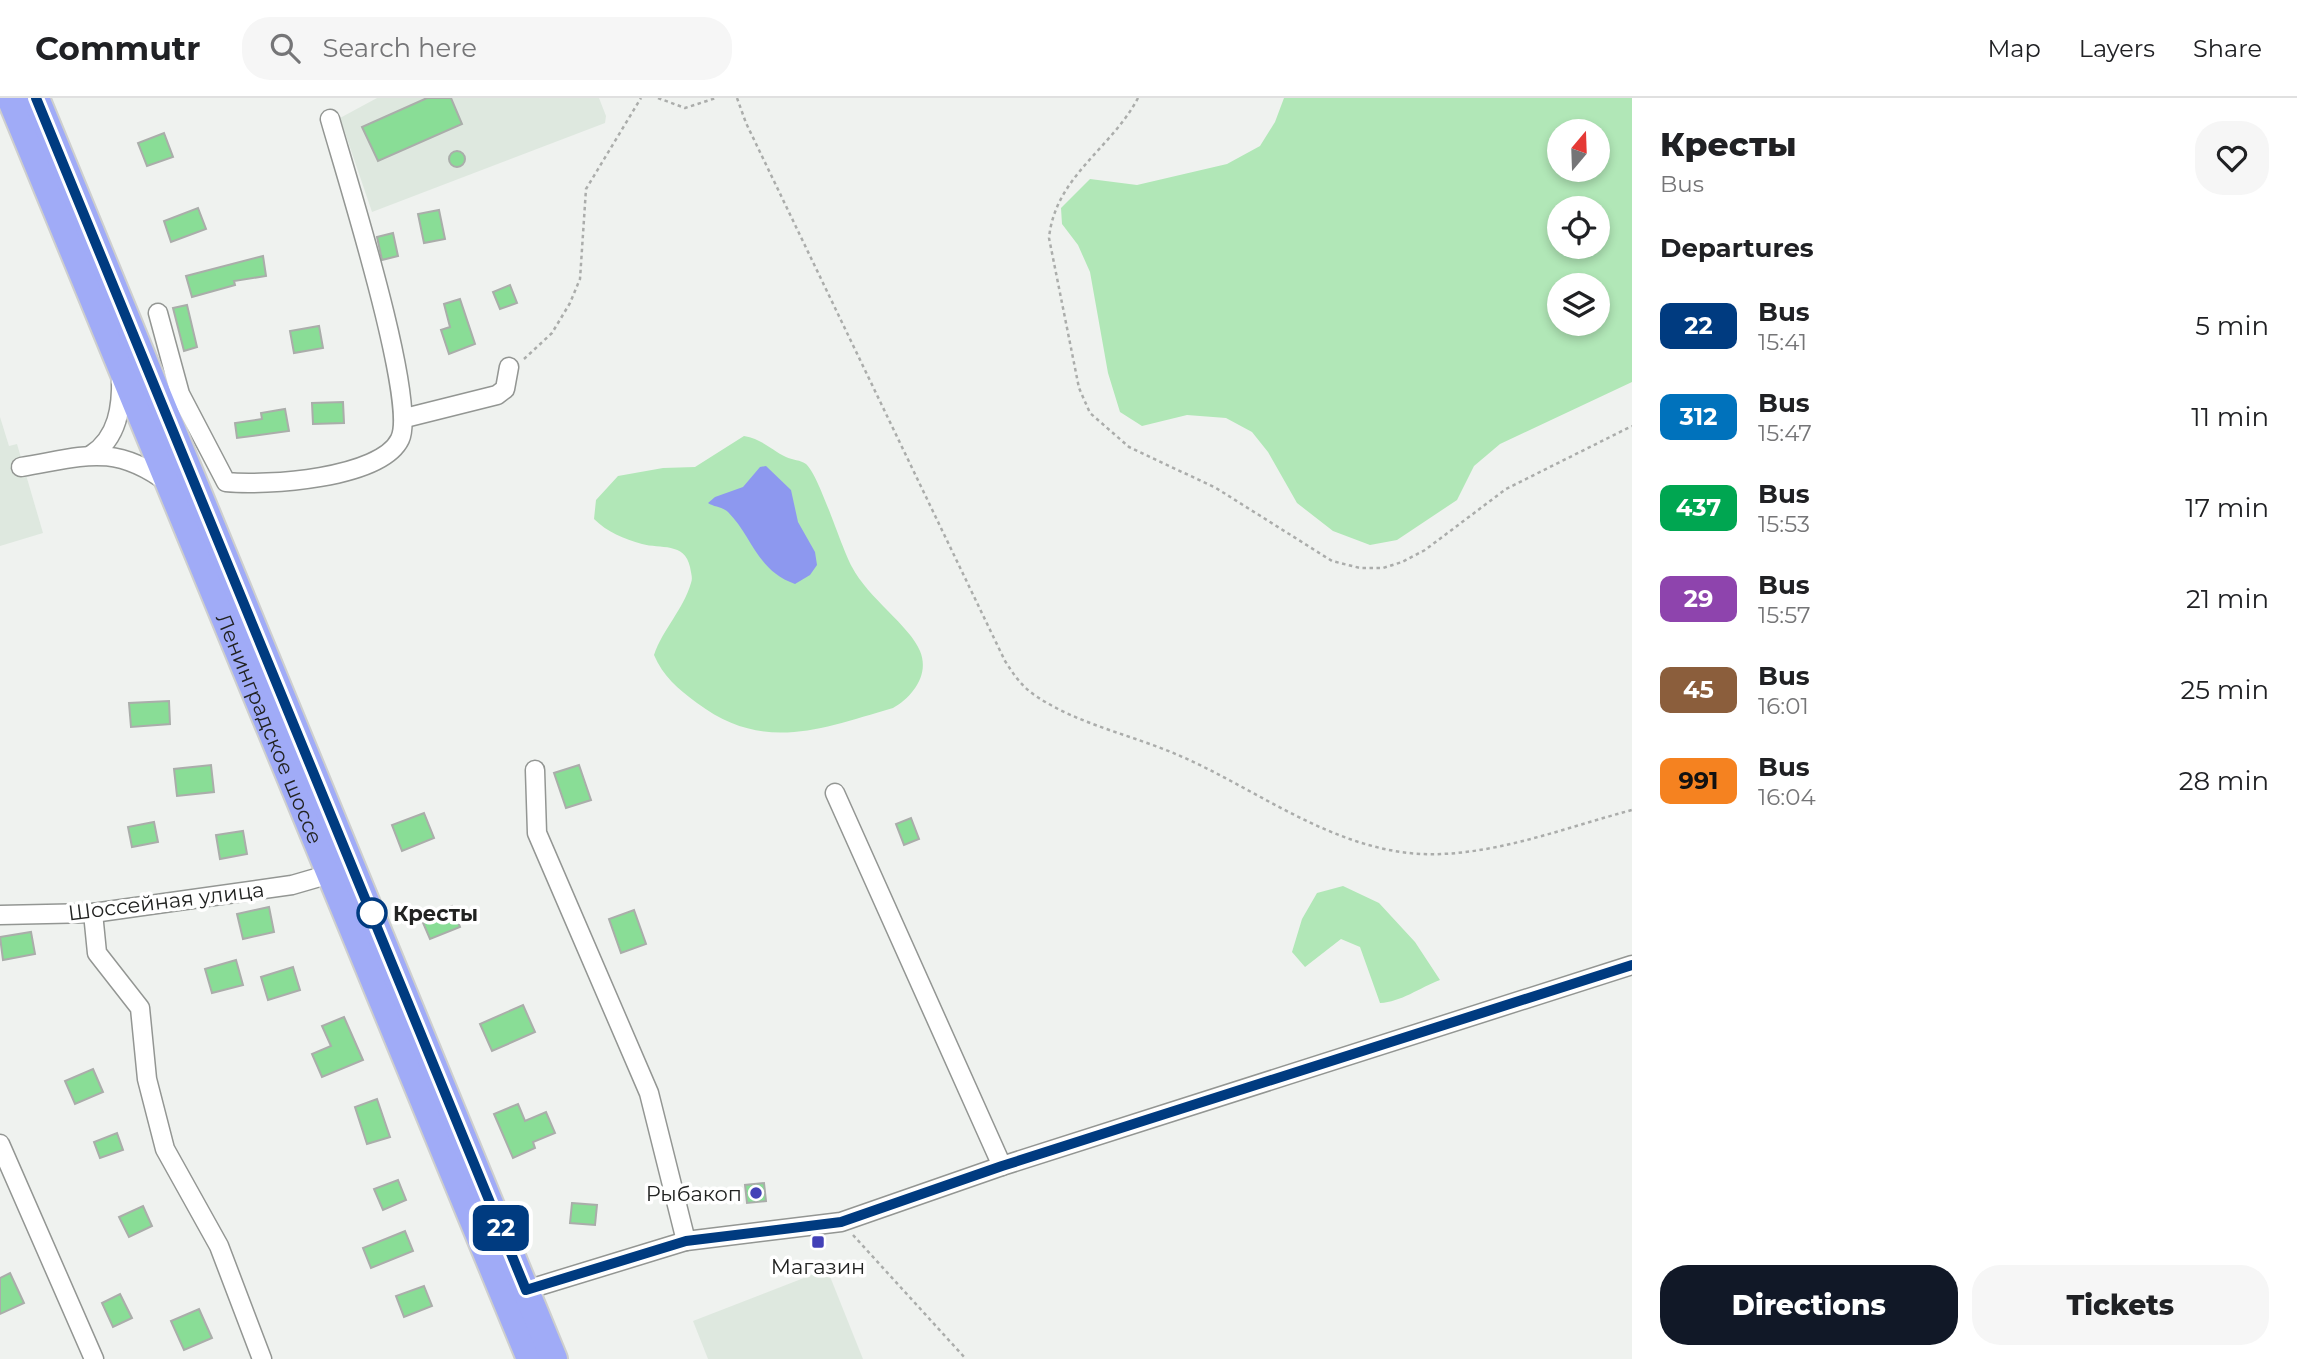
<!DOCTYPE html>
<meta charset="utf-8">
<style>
:root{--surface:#fff;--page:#f6f6f6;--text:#202124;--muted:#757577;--line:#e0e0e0;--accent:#111827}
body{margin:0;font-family:Montserrat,sans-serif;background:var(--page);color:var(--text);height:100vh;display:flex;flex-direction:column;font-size:26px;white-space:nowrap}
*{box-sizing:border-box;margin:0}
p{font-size:23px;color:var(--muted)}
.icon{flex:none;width:38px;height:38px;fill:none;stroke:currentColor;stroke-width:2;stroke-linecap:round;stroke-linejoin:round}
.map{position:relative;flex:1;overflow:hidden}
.panel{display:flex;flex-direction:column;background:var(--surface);width:665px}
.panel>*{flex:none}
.badge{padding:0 14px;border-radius:10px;font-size:24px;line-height:46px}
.needle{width:46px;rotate:19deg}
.tools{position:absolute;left:1547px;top:21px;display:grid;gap:14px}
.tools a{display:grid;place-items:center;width:63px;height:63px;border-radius:50%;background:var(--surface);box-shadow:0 4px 10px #0003;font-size:35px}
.map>.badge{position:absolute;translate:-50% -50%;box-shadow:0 0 0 4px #fff}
h2{padding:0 28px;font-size:26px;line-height:63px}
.round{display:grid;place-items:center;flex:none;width:74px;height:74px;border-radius:28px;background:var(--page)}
.head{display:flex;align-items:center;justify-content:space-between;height:119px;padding:0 28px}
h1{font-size:33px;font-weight:800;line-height:52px}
.primary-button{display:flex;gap:14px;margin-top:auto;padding:14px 28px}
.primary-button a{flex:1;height:80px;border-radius:28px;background:var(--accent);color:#fff;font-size:28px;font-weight:800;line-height:80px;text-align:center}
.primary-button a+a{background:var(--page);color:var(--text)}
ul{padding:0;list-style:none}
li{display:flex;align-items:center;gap:21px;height:91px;padding:0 28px}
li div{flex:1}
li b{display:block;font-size:26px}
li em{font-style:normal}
li .badge{min-width:77px;font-weight:700;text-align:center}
header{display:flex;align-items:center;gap:42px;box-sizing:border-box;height:98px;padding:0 35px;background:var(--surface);border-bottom:2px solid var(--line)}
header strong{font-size:33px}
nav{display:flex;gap:38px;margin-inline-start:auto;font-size:24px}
.search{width:490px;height:63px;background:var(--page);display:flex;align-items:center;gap:18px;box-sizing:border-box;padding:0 24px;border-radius:28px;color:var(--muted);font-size:26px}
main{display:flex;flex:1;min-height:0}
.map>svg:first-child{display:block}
.built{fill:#dee8df}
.green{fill:#b1e7b7;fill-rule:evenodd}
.water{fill:#8d98ef}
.building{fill:#89dd96;stroke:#aaadaa;stroke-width:2}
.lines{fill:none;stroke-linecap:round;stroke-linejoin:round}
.minor-casing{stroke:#939693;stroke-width:21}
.highway-casing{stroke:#cecfce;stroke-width:30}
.path{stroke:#abadab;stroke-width:2.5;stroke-dasharray:3.5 3.5;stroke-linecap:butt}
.minor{stroke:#fff;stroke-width:18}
.highway{stroke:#a0abf7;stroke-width:26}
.line-casing{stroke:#fff;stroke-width:16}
.line{stroke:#003b80;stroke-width:10}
.stop-dot{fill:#fff;stroke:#003b80;stroke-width:3.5}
.poi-dot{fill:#4341b7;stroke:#fff;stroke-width:2.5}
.labels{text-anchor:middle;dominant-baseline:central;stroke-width:7;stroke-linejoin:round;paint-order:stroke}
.street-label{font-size:21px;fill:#222322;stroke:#fff}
.stop-label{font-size:21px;font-weight:bold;fill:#222322;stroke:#fff;text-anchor:start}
.poi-label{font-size:21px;fill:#222322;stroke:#fff;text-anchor:end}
</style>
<header>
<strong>Commutr</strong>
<div class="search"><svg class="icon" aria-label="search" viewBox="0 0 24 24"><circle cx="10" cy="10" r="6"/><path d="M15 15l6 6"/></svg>Search here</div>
<nav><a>Map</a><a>Layers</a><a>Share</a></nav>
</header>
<main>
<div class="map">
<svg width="1632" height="1261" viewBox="0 0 1632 1261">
<rect width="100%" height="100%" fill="#eff2ef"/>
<!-- built -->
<g class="built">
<path d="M377,0H599L606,18L605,25L372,114L340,20Z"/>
<path d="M0,319L9,348L17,346L43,435L0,448Z"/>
<path d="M827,1171L863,1261H708L693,1223Z"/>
</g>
<!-- green -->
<g class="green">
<path d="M1284,0H1632V284L1500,346L1474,368L1457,402L1397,442L1370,447L1333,433L1297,405L1268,354L1252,334L1226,320L1187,317L1142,328L1120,314L1108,275L1090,174L1078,147L1062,126L1061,110L1090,81L1137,87L1227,66L1260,48L1275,24ZM1559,33H1598V72H1559ZM1559,110H1598V149H1559ZM1559,187H1598V226H1559Z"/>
<path d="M744,338C762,341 770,351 786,359C792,362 801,362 806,366C819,377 841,449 852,469C868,500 910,528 920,553C930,577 912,599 893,610C820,631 764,655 697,605C678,591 663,578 654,557C663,531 683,512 691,485C693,480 691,475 690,469C685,444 660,451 642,446C624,441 607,434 594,421L596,402L618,378L663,370L695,369Z"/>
<path d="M1343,788L1379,805L1415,844L1440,882C1419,890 1401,904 1380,905L1360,849L1341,841L1305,869L1292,854L1302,821L1317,795Z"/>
</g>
<!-- water -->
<path class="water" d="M766,368L791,392L798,424L815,454L817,467L810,477L795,486C757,473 752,438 728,414C723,409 714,409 708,405L715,399L743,389L760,369Z"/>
<!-- building -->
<g class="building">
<path d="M427,0H451L462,26L378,63L362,29Z"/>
<path d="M164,35L173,59L147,68L138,45Z"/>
<circle cx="457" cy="61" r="8"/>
<path d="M198,110L206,131L171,144L164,123Z"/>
<path d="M439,112L445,141L424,145L418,116Z"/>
<path d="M393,135L398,158L382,162L377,139Z"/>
<path d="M263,158L266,178L234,183L235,187L192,199L186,178Z"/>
<path d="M510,187L517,205L500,211L493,194Z"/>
<path d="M460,201L475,246L449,256L441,232L450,229L444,206Z"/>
<path d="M187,207L197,249L184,253L173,210Z"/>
<path d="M319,228L323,250L294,255L290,233Z"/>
<path d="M343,304L344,325L313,326L312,305Z"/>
<path d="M285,311L289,333L237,340L235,325L262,321L261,315Z"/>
<path d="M169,603L170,626L131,629L129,605Z"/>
<path d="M211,667L214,694L177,698L174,671Z"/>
<path d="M579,667L591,702L566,710L554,675Z"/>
<path d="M424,715L434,740L402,753L392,727Z"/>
<path d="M911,720L919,741L904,747L896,726Z"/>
<path d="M154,724L158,744L132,749L128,729Z"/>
<path d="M243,733L247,756L220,761L216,737Z"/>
<path d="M452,808L460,829L430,841L421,820Z"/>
<path d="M269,809L274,834L243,841L237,816Z"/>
<path d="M634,812L646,846L621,855L609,821Z"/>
<path d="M31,834L35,856L3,862L0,839Z"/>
<path d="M236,862L243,887L212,895L205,871Z"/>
<path d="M293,869L300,892L268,902L261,879Z"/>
<path d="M523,907L535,934L492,953L480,926Z"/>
<path d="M344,919L363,962L322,979L312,956L331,948L322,928Z"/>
<path d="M93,971L103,994L75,1006L65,983Z"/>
<path d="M377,1001L390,1039L367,1046L355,1009Z"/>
<path d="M518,1006L525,1023L546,1014L555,1035L533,1044L535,1050L513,1060L494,1016Z"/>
<path d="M117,1035L123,1052L100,1060L94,1044Z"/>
<path d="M398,1082L406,1102L383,1112L374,1091Z"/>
<path d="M764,1085L766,1103L747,1105L745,1087Z"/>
<path d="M572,1105L597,1107L595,1127L570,1125Z"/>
<path d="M143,1108L152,1128L129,1139L119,1119Z"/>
<path d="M405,1133L413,1153L371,1170L363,1150Z"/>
<path d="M10,1175L24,1205L0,1216V1180Z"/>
<path d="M424,1188L432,1208L404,1219L396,1198Z"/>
<path d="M120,1196L132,1220L113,1229L102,1205Z"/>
<path d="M199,1211L212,1240L184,1252L171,1223Z"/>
</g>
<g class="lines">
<defs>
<g id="minor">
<path d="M158,215L180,296L226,384C265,388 381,381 400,341C418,304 345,74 330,21"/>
<path d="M405,320L497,297L505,291L509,269"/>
<path d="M91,357C118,340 122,308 121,279"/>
<path d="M21,369C83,359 113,344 168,385"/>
<path d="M535,672L537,735L649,995L686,1143"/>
<path d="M835,695L1002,1068"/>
<path d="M93,815L97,855L140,910L147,981L165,1051L219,1148L262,1261"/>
<path d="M0,817L93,815L292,787L330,776"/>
<path d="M0,1046L94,1261"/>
<path d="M526,1192L686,1143L841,1124L1002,1068L1632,867"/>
</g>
<g id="highway">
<path id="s1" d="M10,0L530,1261"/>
<path d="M36,0L554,1261"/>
</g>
</defs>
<!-- minor casing -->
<use href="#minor" class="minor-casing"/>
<!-- highway casing -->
<use href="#highway" class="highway-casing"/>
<!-- path -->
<g class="path">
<path d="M658,0L685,10L716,0"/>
<path d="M737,0L746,25L1005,563C1014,577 1022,589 1036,598C1077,626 1132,637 1178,657C1257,691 1331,751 1421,756C1491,759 1564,730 1632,712"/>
<path d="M1138,0C1111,51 1055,79 1049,140L1079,290L1090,315L1129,349L1216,390L1332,463L1360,470H1383L1402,464L1425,452L1506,391L1632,328"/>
<path d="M524,261L552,235L570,205L580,181L586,91L641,0"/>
<path d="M853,1137L966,1261"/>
</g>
<!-- minor -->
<use href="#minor" class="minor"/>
<!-- highway -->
<use href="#highway" class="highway"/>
</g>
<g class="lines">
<defs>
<path id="line" d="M36,0L526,1192L686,1143L841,1124L1002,1068L1632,867"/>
</defs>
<!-- line casing -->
<use href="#line" class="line-casing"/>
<!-- line -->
<use href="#line" class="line"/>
</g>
<!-- markers -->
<circle class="stop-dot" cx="372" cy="815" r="14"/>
<g class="poi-dot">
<circle cx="756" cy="1095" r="7"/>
<rect x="811" y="1137" width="14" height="14" rx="3.5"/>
</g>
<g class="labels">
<!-- street labels -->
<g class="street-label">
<text stroke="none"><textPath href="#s1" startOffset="682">Ленинградское шоссе</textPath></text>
<text transform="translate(166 803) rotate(-7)">Шоссейная улица</text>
</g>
<!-- stop labels -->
<g class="stop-label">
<text x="393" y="815">Кресты</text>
</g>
<!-- poi labels -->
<g class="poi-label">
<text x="742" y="1095">Рыбакоп</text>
<text x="818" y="1168" text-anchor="middle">Магазин</text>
</g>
</g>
</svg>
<div class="tools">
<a><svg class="needle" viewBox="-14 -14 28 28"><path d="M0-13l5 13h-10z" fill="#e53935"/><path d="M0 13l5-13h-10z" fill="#757577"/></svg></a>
<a><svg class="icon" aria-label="locate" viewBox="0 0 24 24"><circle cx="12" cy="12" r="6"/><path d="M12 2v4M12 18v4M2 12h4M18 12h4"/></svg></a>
<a><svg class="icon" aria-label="layers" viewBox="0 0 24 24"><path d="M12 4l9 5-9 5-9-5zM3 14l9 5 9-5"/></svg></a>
</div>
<b class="badge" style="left:501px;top:1130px;background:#003b80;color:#fff">22</b>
</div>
<section class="panel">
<div class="head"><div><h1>Кресты</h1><p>Bus</p></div><a class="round"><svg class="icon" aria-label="heart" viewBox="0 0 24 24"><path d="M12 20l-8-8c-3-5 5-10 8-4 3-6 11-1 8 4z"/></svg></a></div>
<h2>Departures</h2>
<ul>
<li><span class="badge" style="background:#003b80;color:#fff">22</span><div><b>Bus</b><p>15:41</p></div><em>5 min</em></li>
<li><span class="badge" style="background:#0072bc;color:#fff">312</span><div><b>Bus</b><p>15:47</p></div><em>11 min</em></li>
<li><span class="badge" style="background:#00a651;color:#fff">437</span><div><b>Bus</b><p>15:53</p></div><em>17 min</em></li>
<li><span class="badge" style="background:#8e44ad;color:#fff">29</span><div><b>Bus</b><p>15:57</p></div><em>21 min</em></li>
<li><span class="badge" style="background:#8b5e3c;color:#fff">45</span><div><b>Bus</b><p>16:01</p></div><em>25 min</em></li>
<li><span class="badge" style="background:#f58220;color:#111">991</span><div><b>Bus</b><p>16:04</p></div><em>28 min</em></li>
</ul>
<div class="primary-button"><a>Directions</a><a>Tickets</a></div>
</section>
</main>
